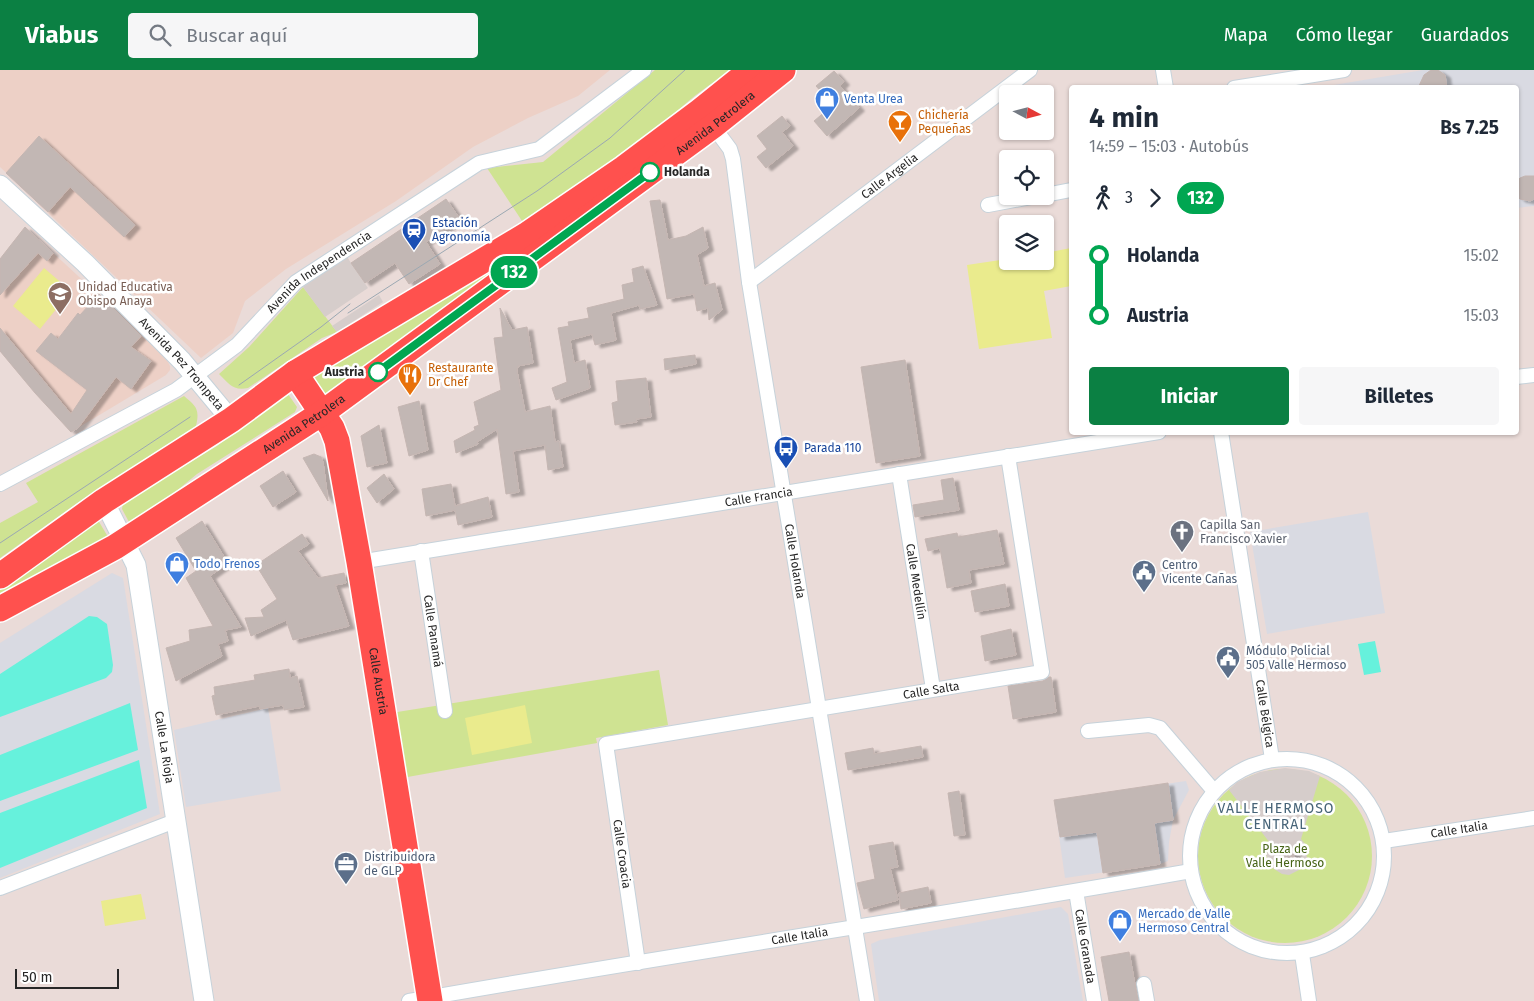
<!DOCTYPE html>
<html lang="es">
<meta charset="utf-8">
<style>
:root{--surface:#fff;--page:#f6f6f7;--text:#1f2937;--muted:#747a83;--accent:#0b8043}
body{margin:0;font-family:"Fira Sans",sans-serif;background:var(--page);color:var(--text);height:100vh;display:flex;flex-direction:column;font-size:19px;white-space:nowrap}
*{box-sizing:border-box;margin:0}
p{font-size:16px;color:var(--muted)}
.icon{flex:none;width:28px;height:28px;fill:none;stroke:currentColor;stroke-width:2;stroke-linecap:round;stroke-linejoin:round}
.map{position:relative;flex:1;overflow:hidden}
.details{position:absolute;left:1069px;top:15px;width:450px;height:350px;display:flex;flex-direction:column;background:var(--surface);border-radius:5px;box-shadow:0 1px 4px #0004}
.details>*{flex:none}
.badge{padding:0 10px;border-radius:16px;font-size:18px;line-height:32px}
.needle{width:32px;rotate:97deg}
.tools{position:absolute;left:999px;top:15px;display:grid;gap:10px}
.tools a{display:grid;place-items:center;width:55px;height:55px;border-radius:5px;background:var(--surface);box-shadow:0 1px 4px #0004;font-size:25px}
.scale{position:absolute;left:15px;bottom:12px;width:104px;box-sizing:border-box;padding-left:5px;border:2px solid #272727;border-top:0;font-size:14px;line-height:18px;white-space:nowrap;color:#272727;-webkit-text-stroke:4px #fff;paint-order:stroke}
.map>.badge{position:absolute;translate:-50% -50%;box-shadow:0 0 0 2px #fff}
.legs{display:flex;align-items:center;gap:8px;height:55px;padding:0 20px;font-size:16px}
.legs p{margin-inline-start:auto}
.overview{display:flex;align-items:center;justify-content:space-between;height:85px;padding:0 20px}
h1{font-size:28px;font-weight:700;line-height:38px}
.primary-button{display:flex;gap:10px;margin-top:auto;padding:10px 20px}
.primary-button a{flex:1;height:58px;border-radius:5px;background:var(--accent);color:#fff;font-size:20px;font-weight:700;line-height:58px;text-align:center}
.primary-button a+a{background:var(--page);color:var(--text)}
ul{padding:0 20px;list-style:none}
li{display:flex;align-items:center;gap:18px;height:60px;font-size:19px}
li i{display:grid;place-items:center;width:8px;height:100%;margin:0 6px;background:currentColor}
li i::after{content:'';width:12px;height:12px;margin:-6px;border:4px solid;border-radius:50%;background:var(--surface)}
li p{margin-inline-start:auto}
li:first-child i{background:linear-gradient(#0000 50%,currentColor 0)}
li:last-child i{background:linear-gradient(currentColor 50%,#0000 0)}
header{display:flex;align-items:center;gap:30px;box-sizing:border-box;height:70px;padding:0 25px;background:var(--accent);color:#fff}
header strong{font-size:24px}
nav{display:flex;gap:28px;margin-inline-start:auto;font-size:18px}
.search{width:350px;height:45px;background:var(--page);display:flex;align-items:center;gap:12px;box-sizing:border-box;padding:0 18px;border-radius:5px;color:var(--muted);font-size:19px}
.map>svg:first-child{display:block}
.industrial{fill:#d9dae2}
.education{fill:#edd0c6}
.green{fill:#cfe392}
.pitch{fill:#eaeb8d}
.plaza{fill:#d6cdcb}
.water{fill:#66f1dc}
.building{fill:#c2b7b4;stroke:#c5b6b2;filter:url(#shadow)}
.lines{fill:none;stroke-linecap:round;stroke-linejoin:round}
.street-casing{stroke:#c6d2da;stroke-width:16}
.secondary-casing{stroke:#c6d2da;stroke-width:21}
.highway-casing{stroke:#fff;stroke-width:28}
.street{stroke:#fff;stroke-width:14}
.secondary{stroke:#fff;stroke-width:19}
.highway{stroke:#ff514e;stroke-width:25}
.tram{stroke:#9ba8b2;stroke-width:1}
.line-1-casing{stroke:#fff;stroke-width:11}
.line-1{stroke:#00a651;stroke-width:8}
.stop-1-dot{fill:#fff;stroke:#00a651;stroke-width:2.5}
.labels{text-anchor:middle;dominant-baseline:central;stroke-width:5;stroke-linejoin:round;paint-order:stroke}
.shop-label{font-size:12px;fill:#366cbe;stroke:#fff;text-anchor:start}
.food-label{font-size:12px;fill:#c56008;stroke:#fff;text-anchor:start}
.street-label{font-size:12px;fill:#272727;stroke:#fff}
.stop-label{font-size:12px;font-weight:bold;fill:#272727;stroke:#fff;text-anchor:start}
.transit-label{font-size:12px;fill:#164399;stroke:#fff;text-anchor:start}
.education-label{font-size:12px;fill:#785e54;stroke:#fff;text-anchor:start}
.worship-label{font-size:12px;fill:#5b616d;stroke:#fff;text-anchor:start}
.service-label{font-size:12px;fill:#4e5e75;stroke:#fff;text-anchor:start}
.park-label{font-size:12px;fill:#476417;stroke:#fff}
.neighbourhood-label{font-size:14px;letter-spacing:1px;fill:#476478;stroke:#fff}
</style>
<header>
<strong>Viabus</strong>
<div class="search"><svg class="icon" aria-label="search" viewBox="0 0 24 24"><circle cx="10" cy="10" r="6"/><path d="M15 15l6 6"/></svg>Buscar aquí</div>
<nav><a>Mapa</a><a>Cómo llegar</a><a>Guardados</a></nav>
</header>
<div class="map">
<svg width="1534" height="931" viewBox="0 0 1534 931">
<defs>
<filter id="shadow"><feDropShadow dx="5.5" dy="3" stdDeviation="1" flood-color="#0004"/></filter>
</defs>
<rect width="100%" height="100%" fill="#eadbd8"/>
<!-- industrial -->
<g class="industrial">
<path d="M1423,0H1534V136L1516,138V18H1316Z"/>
<path d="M1368,442L1385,543L1267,564L1250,462Z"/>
<path d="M112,503L123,508L160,744L0,808V573Z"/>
<path d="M268,638L281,721L186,737L174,660Z"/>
<path d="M1186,711L1189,720L1173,750L1169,772L1168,791L1160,794L1065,808L1054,730Z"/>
<path d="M1061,837L1068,844L1083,931H879L871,874L880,870Z"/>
</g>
<!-- education -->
<g class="education">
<path d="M0,0H610L578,26L528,48L473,77L396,131L286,199L245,231L233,263L201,288L0,97Z"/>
<path d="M25,157L142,265L166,288L170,296V300L166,305L71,362L35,323L0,281V189Z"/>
</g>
<!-- green -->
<g class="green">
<path d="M655,0H738C698,15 665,55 632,81C598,107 561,131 526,157L487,98L543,92Z"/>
<path d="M771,0L326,327L310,305Z"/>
<path d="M303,217L337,262L322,268L248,318C233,321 229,314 219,304L249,277Z"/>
<path d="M285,323L288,324L297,337L295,342L197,404L168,428L134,452H129L122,439L123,433L217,376Z"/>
<path d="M184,326C196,336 200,339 196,356L83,429L0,488V453L38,432L26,413Z"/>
<path d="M95,445L111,472L0,529V513Z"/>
<path d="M659,600L668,655L596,668L597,673L402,708L391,643Z"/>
<circle cx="1285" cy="786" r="87"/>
</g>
<!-- pitch -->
<g class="pitch">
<path d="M1071,178V216L1044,221L1052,268L979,279L967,195L1007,189L1008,191H1045V183Z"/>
<path d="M44,198L71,221L40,259L13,236Z"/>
<path d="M525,635L532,673L472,685L465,648Z"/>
<path d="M141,824L146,849L105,856L101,831Z"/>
</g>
<!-- plaza -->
<g class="plaza">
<path d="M347,187L368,218L325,247L303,217Z"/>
<path d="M379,225L383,232L337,262L332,256Z"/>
<path d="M1285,698L1309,701L1320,706L1301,769L1305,774L1307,788L1301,799L1289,805L1282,804L1271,797L1266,785L1270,773L1229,720L1237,712L1260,702Z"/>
</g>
<!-- water -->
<g class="water">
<path d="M89,546L97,547L107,554L113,595L112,602L106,608L0,647V604Z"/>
<path d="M1375,571L1381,602L1364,605L1358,574Z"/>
<path d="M130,633L138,680L0,731V685Z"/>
<path d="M139,690L147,738L0,798V743Z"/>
</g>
<!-- building -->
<g class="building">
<path d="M1431,0H1438L1445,5L1447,18H1418L1424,5Z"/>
<path d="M834,1L844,12L840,16L859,38L827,66L814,51L833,35L816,16Z"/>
<path d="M782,46L790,56L782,62L793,76L766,98L757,87L767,79L757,66Z"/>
<path d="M39,66L135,155L124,167L70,117L48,142L6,103Z"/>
<path d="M1525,106H1534V129L1530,131L1520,129L1516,125V112L1520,108Z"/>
<path d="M446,129L460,149L426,172L440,194L409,214L395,193L365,213L351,193Z"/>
<path d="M660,130L668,170L686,166L703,157L708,178L697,185L704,216L715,213L722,240L709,250L708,238L697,241L694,224L667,229L650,131Z"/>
<path d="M25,157L53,183L47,191L38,183L0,225V189Z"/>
<path d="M643,196L657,235L640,239L639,235L611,243L616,270L595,275L592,264L570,270L574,293L585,290L590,318L556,330L552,318L567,312L558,258L569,256L568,252L589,248L587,238L624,229L622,215L634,212L632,199Z"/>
<path d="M99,224L141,266L131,277L151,291L131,319L116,307L78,358L71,362L35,323L0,281V258L71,344L87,320L36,281L51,263L58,269L78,243L80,245Z"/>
<path d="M500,238L512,260L527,257L533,293L518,296L517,301L525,342L550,336L555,372L559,371L563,397L548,400L545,375L513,381L519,422L506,424L497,359L477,372L478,374L456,383L454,371L475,360L474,357L479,355L474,332L501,320L494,268L503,267Z"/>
<path d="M695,285L696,294L665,300L664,289Z"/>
<path d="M905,290L920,386L876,393L861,297Z"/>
<path d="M646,308L651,347L636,349L637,352L615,355L612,333L618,331L616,311Z"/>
<path d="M419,331L428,380L409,386L398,337Z"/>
<path d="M379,355L387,393L367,397L361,366Z"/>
<path d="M314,384L321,387L323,392L328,431L303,388Z"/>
<path d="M283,401L296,422L273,437L260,416Z"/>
<path d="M384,404L394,419L377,433L367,418Z"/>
<path d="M953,408L959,440L915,447L913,435L944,430L941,410Z"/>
<path d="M451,414L455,436L488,427L492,447L458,455L455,440L426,446L422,419Z"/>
<path d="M202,451L228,493L210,506L241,557L225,560L228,571L218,574L222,586L176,611L166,578L190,571L189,560L213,556L186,508L196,501L176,468Z"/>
<path d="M997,460L1004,494L969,500L971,513L947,518L940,478L928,481L925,469L957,463L958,467Z"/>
<path d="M302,464L309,474L298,481L318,508L344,503L346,513L335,515L349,556L293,570L286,550L251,566L245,548L264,547L261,540L277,529L256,495Z"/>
<path d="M1005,514L1009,536L975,542L971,521Z"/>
<path d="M1011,559L1016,585L985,591L981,566Z"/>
<path d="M289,599L290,608L297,606L304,637L284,640L283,635L260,639L259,636L216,645L212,626L215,625L214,617L255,610L254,605Z"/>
<path d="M1049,607H1051L1056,642L1013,649L1008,616L1043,611Z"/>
<path d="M921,676L923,687L848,700L845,683L873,678L874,684Z"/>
<path d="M1168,713L1173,750L1154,753L1160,794L1103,803L1097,762L1060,767L1054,730Z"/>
<path d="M959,721L965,765L954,766L948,723Z"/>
<path d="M893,772L898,797L890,798L898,830L864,839L857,813L875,809L869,776Z"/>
<circle cx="1287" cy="783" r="8"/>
<path d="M928,817L931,833L901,839L899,823Z"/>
<path d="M1129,882L1138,931H1109L1101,887Z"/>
</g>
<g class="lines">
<defs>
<g id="street">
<path d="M1163,0L1166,18"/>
<path d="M1234,18L1344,0"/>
<path id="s1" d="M713,56L730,79L733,89L749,212L867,931"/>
<path d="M1045,125L1071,120"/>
<path d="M988,135L1037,126"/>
<path id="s2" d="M749,212L1030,0"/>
<path d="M1516,307L1534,305"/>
<path id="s3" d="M1221,362L1272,689"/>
<path id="s4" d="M899,404L933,619"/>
<path id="s5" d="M0,414L176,320L237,275L296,212L479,93L539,79L644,0"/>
<path id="s6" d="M421,481L445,641"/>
<path id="s7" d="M359,492L1159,362"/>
<path d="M1088,661L1149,655L1160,658L1214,721"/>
<circle cx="1287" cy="786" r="97"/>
<path id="s8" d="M1384,771L1534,748"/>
<path d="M0,818L175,751"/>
<path id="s9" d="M1076,821L1094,931"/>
<path d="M1302,884L1309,931"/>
<path id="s10" d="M638,893L606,674L1042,602L1008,386"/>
<path d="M1144,914L1147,931"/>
<path id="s11" d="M409,931C669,885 931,847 1191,801"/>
</g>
<g id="secondary">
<path id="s12" d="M0,115L85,193L182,291L231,350"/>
<path id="s13" d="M104,431L136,495L204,931"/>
</g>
<g id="highway">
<path id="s14" d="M295,303L332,358L337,371L359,492L430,931"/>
<path d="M0,506L104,431L231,350L295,303L526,165L624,98L700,41L751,0"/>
<path id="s15" d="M0,539L115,477L322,343L713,56L783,0"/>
</g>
</defs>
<!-- street casing -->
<use href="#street" class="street-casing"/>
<!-- secondary casing -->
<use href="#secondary" class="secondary-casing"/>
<!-- highway casing -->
<use href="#highway" class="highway-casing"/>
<!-- street -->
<use href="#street" class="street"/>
<!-- secondary -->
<use href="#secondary" class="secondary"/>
<!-- highway -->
<use href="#highway" class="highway"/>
<!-- tram -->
<g class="tram">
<path d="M348,243L537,121L610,68L685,0"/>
<path d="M239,315L321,257L350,234"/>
<path d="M0,473L190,347"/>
</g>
</g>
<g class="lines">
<defs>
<path id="line-1" d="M378,302L650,102"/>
</defs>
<!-- line-1 casing -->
<use href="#line-1" class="line-1-casing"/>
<!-- line-1 -->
<use href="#line-1" class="line-1"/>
</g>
<!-- icons -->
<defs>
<symbol id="shop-pin" viewBox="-11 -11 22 30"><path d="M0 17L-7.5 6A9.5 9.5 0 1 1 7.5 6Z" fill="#3f7fe0" stroke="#fff"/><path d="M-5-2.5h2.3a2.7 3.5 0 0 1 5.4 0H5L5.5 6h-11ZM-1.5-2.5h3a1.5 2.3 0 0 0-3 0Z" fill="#fff"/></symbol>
<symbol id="bar-pin" viewBox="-11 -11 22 30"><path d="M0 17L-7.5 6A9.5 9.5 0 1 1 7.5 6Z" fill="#e8710a" stroke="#fff"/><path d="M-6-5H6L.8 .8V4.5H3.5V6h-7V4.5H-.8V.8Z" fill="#fff"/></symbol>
<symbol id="station-pin" viewBox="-11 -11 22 30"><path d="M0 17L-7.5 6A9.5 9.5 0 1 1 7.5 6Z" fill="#1a4fb4" stroke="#fff"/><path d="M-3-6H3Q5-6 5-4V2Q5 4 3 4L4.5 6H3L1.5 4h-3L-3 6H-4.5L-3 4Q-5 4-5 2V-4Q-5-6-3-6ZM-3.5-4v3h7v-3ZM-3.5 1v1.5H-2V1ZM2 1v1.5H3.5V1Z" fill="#fff"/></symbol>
<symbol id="school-pin" viewBox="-11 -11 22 30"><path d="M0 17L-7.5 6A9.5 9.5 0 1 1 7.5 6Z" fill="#8d6e63" stroke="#fff"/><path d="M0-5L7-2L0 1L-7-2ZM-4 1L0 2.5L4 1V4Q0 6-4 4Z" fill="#fff"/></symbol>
<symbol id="restaurant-pin" viewBox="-11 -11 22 30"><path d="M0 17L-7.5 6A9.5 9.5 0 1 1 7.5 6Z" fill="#e8710a" stroke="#fff"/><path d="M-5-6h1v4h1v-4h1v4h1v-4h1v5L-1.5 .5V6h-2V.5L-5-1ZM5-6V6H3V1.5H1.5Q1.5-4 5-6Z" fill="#fff"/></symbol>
<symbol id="bus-pin" viewBox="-11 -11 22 30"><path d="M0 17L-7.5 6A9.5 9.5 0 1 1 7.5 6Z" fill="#1a4fb4" stroke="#fff"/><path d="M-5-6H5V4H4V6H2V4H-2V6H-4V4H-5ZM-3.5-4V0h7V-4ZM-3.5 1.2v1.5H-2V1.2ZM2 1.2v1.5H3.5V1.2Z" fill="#fff"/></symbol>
<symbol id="church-pin" viewBox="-11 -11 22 30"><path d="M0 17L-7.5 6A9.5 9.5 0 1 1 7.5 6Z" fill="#6b7280" stroke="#fff"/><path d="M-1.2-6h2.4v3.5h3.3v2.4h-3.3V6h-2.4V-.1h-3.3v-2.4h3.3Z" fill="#fff"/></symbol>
<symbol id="civic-pin" viewBox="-11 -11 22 30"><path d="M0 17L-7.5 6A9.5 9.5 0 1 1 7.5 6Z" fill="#5c6f8a" stroke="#fff"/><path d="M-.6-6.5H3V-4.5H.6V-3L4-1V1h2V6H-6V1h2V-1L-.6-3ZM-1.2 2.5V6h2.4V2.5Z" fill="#fff"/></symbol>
<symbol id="office-pin" viewBox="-11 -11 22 30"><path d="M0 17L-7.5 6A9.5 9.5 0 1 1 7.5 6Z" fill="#5c6f8a" stroke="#fff"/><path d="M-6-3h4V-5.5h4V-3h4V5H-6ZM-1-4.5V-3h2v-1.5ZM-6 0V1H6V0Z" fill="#fff"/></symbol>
</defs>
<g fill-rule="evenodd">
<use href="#shop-pin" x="813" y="15" width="28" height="38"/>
<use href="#bar-pin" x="886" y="38" width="28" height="38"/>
<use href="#station-pin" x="400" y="146" width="28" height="38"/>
<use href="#school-pin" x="46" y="210" width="28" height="38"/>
<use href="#restaurant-pin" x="396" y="291" width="28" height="38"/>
<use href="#bus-pin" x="772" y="364" width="28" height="38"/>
<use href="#church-pin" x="1168" y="448" width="28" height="38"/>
<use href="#shop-pin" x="163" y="480" width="28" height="38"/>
<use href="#civic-pin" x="1130" y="488" width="28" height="38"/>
<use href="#civic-pin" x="1214" y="574" width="28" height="38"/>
<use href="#office-pin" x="332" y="780" width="28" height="38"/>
<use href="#shop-pin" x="1106" y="837" width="28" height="38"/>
</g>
<!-- markers -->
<g class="stop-1-dot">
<circle cx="650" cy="102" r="9"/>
<circle cx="378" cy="302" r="9"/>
</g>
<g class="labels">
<!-- shop labels -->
<g class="shop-label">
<text x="844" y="29">Venta Urea</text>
<text x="194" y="494">Todo Frenos</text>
<text x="1138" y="844">Mercado de Valle<tspan x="1138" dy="14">Hermoso Central</tspan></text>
</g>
<!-- food labels -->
<g class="food-label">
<text x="918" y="45">Chichería<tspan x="918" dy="14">Pequeñas</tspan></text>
<text x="428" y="298">Restaurante<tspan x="428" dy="14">Dr Chef</tspan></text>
</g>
<!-- street labels -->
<g class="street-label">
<text stroke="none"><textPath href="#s15" startOffset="866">Avenida Petrolera</textPath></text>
<text stroke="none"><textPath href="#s2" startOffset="176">Calle Argelia</textPath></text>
<text stroke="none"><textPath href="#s5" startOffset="386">Avenida Independencia</textPath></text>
<text stroke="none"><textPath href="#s12" startOffset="255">Avenida Pez Trompeta</textPath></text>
<text stroke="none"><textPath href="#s15" startOffset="356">Avenida Petrolera</textPath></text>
<text stroke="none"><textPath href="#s7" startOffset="405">Calle Francia</textPath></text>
<text stroke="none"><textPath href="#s1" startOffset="446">Calle Holanda</textPath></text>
<text stroke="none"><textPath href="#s4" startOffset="109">Calle Medellín</textPath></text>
<text stroke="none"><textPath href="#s6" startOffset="81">Calle Panamá</textPath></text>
<text stroke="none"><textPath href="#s14" startOffset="324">Calle Austria</textPath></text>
<text stroke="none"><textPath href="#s10" startOffset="551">Calle Salta</textPath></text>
<text stroke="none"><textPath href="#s3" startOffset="285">Calle Bélgica</textPath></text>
<text stroke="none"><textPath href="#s13" startOffset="256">Calle La Rioja</textPath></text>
<text stroke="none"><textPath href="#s8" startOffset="76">Calle Italia</textPath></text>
<text transform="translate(622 784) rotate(82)">Calle Croacia</text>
<text stroke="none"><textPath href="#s11" startOffset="396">Calle Italia</textPath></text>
<text stroke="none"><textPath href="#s9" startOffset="56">Calle Granada</textPath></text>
</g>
<!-- stop labels -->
<g class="stop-label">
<text x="664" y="102">Holanda</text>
<text x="364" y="302" text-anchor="end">Austria</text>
</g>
<!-- transit labels -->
<g class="transit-label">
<text x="432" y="153">Estación<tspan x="432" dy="14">Agronomía</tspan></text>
<text x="804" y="378">Parada 110</text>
</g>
<!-- education labels -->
<g class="education-label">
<text x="78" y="217">Unidad Educativa<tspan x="78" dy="14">Obispo Anaya</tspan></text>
</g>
<!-- worship labels -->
<g class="worship-label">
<text x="1200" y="455">Capilla San<tspan x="1200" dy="14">Francisco Xavier</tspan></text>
</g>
<!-- service labels -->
<g class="service-label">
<text x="1162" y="495">Centro<tspan x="1162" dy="14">Vicente Cañas</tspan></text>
<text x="1246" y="581">Módulo Policial<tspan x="1246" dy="14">505 Valle Hermoso</tspan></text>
<text x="364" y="787">Distribuidora<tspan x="364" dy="14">de GLP</tspan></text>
</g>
<!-- park labels -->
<g class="park-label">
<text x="1285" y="779">Plaza de<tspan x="1285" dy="14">Valle Hermoso</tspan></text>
</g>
<!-- neighbourhood labels -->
<g class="neighbourhood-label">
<text x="1276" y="738">VALLE HERMOSO<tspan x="1276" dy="16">CENTRAL</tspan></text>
</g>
</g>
</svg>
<div class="tools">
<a><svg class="needle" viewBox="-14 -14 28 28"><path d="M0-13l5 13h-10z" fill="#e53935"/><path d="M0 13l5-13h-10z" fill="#747a83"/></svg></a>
<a><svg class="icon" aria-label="locate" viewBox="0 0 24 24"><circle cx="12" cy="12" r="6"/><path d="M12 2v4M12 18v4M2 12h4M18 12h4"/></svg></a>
<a><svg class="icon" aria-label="layers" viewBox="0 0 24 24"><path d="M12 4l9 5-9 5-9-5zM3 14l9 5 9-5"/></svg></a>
</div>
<div class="scale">50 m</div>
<b class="badge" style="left:514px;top:202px;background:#00a651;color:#fff">132</b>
<section class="details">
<div class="overview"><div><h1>4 min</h1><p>14:59 – 15:03 · Autobús</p></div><b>Bs 7.25</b></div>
<div class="legs"><svg class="icon" aria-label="walk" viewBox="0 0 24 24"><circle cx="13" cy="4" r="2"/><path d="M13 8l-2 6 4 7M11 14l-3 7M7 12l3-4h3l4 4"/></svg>3<svg class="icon" aria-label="forward" viewBox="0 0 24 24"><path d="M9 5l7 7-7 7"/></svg><b class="badge" style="background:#00a651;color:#fff">132</b></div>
<ul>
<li><i style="color:#00a651"></i><b>Holanda</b><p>15:02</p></li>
<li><i style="color:#00a651"></i><b>Austria</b><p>15:03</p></li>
</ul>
<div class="primary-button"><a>Iniciar</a><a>Billetes</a></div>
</section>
</div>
